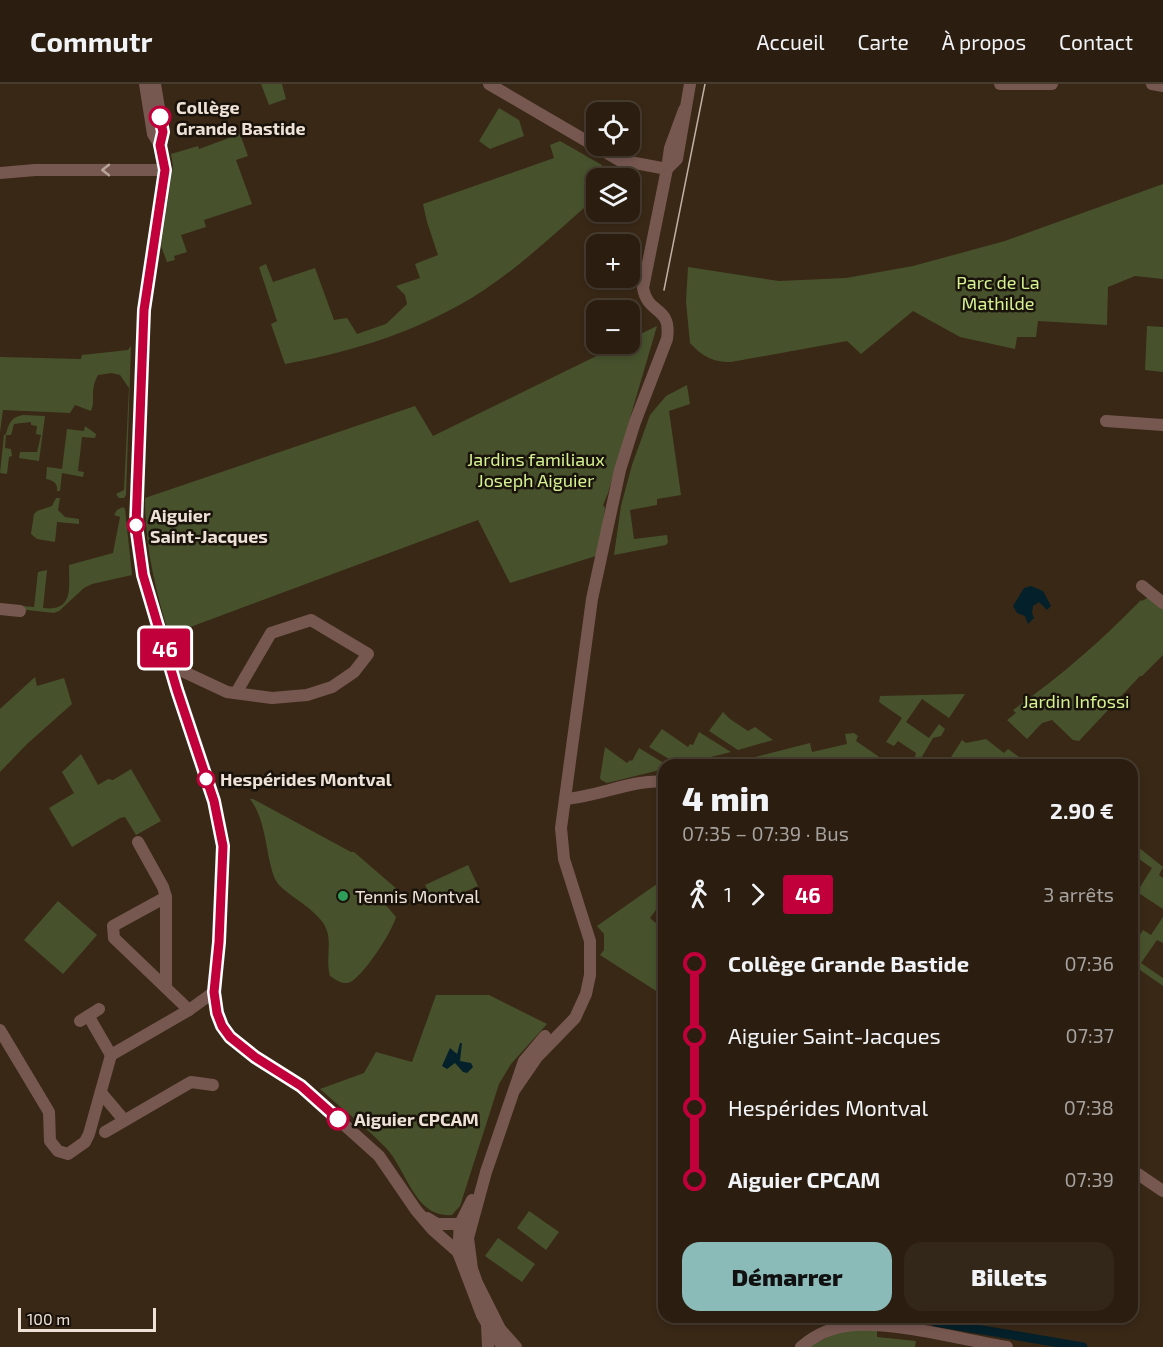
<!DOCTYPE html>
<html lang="fr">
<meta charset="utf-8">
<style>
:root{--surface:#2b1e10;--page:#332719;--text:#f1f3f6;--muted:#a6a29f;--line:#473c30;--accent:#8bbbb9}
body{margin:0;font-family:"Exo 2",sans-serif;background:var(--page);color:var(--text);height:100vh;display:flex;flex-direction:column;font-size:22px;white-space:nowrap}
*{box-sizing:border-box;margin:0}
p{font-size:20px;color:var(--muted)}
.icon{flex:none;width:33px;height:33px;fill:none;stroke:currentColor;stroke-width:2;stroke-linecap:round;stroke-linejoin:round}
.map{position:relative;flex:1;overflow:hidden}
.panel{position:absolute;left:658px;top:675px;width:480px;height:564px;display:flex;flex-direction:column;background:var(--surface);border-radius:18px;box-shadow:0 3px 9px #0003,0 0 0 2px var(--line)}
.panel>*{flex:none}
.badge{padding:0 12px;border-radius:4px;font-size:21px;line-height:39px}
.fabs{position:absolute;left:586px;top:18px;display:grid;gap:12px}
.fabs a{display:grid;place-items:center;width:54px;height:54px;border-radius:12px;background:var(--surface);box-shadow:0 3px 9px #0003,0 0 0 2px var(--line);font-size:30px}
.scale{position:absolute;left:18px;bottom:15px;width:138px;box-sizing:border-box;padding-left:6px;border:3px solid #eee2d7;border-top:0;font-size:16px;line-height:21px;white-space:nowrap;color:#eee2d7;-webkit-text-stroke:4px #1a130b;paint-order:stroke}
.map>.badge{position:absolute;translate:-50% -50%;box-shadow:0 0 0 3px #fff}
.legs{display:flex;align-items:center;gap:9px;height:66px;padding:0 24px;font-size:20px}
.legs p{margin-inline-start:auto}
.head{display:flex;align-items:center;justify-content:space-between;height:102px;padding:0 24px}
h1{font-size:33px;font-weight:800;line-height:45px}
.button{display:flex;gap:12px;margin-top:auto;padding:12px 24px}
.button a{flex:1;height:69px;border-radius:18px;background:var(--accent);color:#111;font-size:24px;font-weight:800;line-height:69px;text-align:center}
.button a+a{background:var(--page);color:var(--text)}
ul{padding:0 24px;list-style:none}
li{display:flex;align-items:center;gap:21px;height:72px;font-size:22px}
li i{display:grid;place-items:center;width:9px;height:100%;margin:0 8px;background:currentColor}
li i::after{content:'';width:15px;height:15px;margin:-8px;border:4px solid;border-radius:50%;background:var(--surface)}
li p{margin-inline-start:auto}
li:first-child i{background:linear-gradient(#0000 50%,currentColor 0)}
li:last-child i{background:linear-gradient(currentColor 50%,#0000 0)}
header{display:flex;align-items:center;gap:36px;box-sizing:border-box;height:84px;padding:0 30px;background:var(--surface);border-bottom:2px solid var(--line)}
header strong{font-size:28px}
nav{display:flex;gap:33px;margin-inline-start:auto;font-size:21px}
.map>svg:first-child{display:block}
.green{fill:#47522d}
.water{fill:#04202a}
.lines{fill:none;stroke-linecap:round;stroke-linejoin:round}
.canal{stroke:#04202a;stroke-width:9}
.minor{stroke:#775851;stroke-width:12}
.tram{stroke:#bfb2a5;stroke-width:1.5}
.oneway{stroke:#b8a49b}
.line-1-casing{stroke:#fff;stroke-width:14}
.line-1{stroke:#c1003b;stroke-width:9}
.stop-1-dot{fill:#fff;stroke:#c1003b;stroke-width:3}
.leisure-dot{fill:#2e9e5b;stroke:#1a130b;stroke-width:2}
.labels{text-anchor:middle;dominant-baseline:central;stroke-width:5;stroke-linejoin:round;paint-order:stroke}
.stop-label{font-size:18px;font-weight:bold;fill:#eee2d7;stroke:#1a130b;text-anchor:start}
.park-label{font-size:18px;fill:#d5f391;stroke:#1a130b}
.poi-label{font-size:18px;fill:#eee2d7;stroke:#1a130b;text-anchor:start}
</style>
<header>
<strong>Commutr</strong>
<nav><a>Accueil</a><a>Carte</a><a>À propos</a><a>Contact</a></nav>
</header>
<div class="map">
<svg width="1163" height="1263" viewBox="0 0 1163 1263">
<rect width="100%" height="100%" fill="#392816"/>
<!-- green -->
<g class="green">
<path d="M261,0H282L286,15L269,21Z"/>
<path d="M499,24L519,36L524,52L490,65L479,57Z"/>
<path d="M240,50L248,72L236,76L252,120L204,136L206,143L181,151L187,168L174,172L175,176L167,178L161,162L173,82L171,70L198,62L199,65Z"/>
<path d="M560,57L602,81L598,86L604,94H597V113C560,144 525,179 484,206C425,245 354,268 285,280L271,240L277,237L259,183L266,180L273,198L315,184L334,236L347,234L357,250L386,240L407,220L405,211L396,202L420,194L415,180L438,171L427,138L423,120L554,74L550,61Z"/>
<path d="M1163,100V195L1135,192L1108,203L1107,241L1038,237L1036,253H1017L1015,265L960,253L913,227L861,270L847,257L731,278C713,278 703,273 690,259L686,218L688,183L779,197L846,194L913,182L1005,157Z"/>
<path d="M657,242L608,409L603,421L605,424L599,471L510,499L478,436L169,551C155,505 145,462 145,414L415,322L433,352L621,260H630V255Z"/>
<path d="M1147,242L1163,243V288L1145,286Z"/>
<path d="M131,262L126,411L124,414H119L116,410L124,406L129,304L120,291L112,289L98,291C89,307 96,316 91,327L75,321L70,329L3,326L0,348V273L81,275L82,271L128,266Z"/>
<path d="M687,301L690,320L669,327L681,411L657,415V421L630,426L634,455L667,451L668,458L666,461L614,471L621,422L632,381L650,331L666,312Z"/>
<path d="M23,331L45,332L39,377L19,374L20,368H37L41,351L36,350L37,342L31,341V338L14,340L11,351H6L5,364L11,365L12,372L9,373L7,390L0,389L4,351L6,350C9,339 11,333 23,331Z"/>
<path d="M85,342L96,350L95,354L82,353L78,387L84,388L83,393L62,389L60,407H57C58,399 53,396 46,395L47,383L62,385L67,345L84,347Z"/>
<path d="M56,414H60L58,426L65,433L79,435V440L57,438L55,458L37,455L31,450L34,430L37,427L52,422Z"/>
<path d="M123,423L125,425L132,491L92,500L84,504L59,527L54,529L0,523V520L34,523L38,488L47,486L43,524C74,528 69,504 69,481L113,469L120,433L114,431L117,426Z"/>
<path d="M1149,513L1163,522V571L1142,592H1140L1079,657L1073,656L1052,636L1042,639L1027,655L1007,636L1016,629L1013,626C1061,592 1100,558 1141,516L1142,517Z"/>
<path d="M35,593L37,602L64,594L72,620L27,660L0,688V625Z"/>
<path d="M965,610L949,634L922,615L906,638L929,654L939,640L945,645L941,652L933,654L920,676L915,673L916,669L898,657L894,662L886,658L902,634L879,618L880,612Z"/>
<path d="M723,628L730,635L748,647L755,643L773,656L738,666L709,647Z"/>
<path d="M662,645L688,663L690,660L693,661L699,648L731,668L679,681L649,663Z"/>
<path d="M854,649L858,652L856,657L891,681H869L858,674L854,681H746L748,677L755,673L810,659L812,668L847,660L845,650Z"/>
<path d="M986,655L1004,669L1008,665L1030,681H1020L1010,674L1004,681H971L964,676L960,681H946L962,656L966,659Z"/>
<path d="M605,663L627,679L630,676L632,677L639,664L667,681H664V685L607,699L601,696L600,694Z"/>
<path d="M81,670L98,701L108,695L113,696L131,685L161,737L136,751L125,733L120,734L72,763L49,724L74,709L62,688Z"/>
<path d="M250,715H253L351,768H354L398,806L385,820L396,833C392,848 365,889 352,897C345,902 337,897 330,892C325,876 333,857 325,842C314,822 281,809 275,795C265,770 267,737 250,715Z"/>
<path d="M1133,759L1163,783L1159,791L1163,794V825L1137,808L1152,784L1133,771Z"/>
<path d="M468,781L478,802L435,821L425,801Z"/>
<path d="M664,795V821L661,819L650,834L664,846V912L600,871L604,866V850L597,842Z"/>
<path d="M58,817L97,851L63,890L24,856Z"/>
<path d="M1163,833V859L1157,856L1141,879L1163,894V902L1133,881V862L1143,846L1151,851Z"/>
<path d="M436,911H489L547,940L511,980L499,1000L460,1122L452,1131C414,1134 407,1085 385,1063C365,1042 341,1024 320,1005L364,989L376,968L412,978Z"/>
<path d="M529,1127L559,1148L546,1166L517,1144Z"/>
<path d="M498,1154L535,1180L522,1198L485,1172Z"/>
<path d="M845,1246H877V1253L916,1257L915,1263H806Z"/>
</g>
<!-- water -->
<g class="water">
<path d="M1031,502L1043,507L1051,522L1047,526L1039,518L1033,522L1032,529L1034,534L1028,540L1025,532L1017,529L1013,522L1024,504Z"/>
<path d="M460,959H462L460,977L471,979L473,983L467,989L463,988L455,979L447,985L442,982L450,964L457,970Z"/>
</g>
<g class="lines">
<!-- canal -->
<path class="canal" d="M935,1238L1083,1263"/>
<!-- minor -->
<g class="minor">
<path d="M145,0L153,50L160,61L165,86L144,226L136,441L143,491L177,606L214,717L223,762L219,858L214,908L217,929L222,942L230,953L255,973L301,1002L379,1072L416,1126L433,1146L458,1168"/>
<path d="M155,0L163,48L160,61"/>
<path d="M489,0L619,76L667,85"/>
<path d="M1000,0H1052"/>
<path d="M1152,0L1163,2"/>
<path d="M667,85L677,75L690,0"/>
<path d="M0,89L35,86H165"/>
<path d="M1106,337L1163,341"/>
<path d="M1142,502L1163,519"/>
<path d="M0,525L20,527"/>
<path d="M169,577L180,586L227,608L272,614L307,611L332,603L354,588L368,570L311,536L271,549L236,609"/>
<path d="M565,715C596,713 638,694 664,698"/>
<path d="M138,758L163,803L166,813V903"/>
<path d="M166,813L113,842L114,854L189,926"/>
<path d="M89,933L111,971"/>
<path d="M80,937L99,925"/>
<path d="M0,946L49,1028L50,1057L58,1067L68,1070L85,1058L89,1050L111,971L189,926L214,908"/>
<path d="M515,1005L537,973L575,934L586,910L590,891V857L564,775L561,744L592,515L620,386L635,338L667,255C672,221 648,232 643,204L667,85L670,64L684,26"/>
<path d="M102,1010L124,1036"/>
<path d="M105,1048L191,998L213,1001"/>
<path d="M1132,1086L1163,1107"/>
<path d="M472,1116L460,1140L458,1168L482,1231L490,1245L503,1263"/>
<path d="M427,1134L437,1140H460"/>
<path d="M487,1241L488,1263"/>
<path d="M516,1263L500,1245L477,1199L472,1185L468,1154L486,1088L524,977L545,952"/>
<path d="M801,1263C816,1250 836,1242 856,1241C902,1239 960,1255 1007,1263"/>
</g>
<!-- tram -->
<path class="tram" d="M664,206L705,0"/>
</g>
<!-- one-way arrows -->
<defs><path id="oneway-chevron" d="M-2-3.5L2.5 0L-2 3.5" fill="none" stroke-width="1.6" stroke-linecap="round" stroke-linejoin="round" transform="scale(1.5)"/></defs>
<use class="oneway" href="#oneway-chevron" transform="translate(106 86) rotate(-180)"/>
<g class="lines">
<defs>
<path id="line-1" d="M160,33L163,48L160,61L165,86L144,226L136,441L143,491L177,606L214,717L223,762L219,858L214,908L217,929L222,942L230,953L255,973L301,1002L338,1035"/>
</defs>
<!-- line-1 casing -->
<use href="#line-1" class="line-1-casing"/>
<!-- line-1 -->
<use href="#line-1" class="line-1"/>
</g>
<!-- markers -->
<g class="stop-1-dot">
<circle cx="160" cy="33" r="10"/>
<circle cx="136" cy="441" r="8"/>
<circle cx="206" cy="695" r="8"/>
<circle cx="338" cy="1035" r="10"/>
</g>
<circle class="leisure-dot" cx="343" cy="812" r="6"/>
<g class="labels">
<!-- stop labels -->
<g class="stop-label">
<text x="176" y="23">Collège<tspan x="176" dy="21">Grande Bastide</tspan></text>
<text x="150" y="431">Aiguier<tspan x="150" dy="21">Saint-Jacques</tspan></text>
<text x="220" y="695">Hespérides Montval</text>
<text x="354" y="1035">Aiguier CPCAM</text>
</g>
<!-- park labels -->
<g class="park-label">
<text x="998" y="198">Parc de La<tspan x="998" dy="21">Mathilde</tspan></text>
<text x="536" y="375">Jardins familiaux<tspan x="536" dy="21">Joseph Aiguier</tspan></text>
<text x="1076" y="617">Jardin Infossi</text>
</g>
<!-- poi labels -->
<g class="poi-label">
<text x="355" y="812">Tennis Montval</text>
</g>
</g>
</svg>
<div class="fabs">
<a><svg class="icon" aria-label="locate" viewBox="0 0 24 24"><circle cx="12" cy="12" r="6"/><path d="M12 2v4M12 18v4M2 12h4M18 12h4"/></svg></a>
<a><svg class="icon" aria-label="layers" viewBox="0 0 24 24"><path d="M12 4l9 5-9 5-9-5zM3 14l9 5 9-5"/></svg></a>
<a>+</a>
<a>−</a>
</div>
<div class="scale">100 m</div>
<b class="badge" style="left:165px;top:564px;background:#c1003b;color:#fff">46</b>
<section class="panel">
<div class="head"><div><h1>4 min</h1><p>07:35 – 07:39 · Bus</p></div><b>2.90 €</b></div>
<div class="legs"><svg class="icon" aria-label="walk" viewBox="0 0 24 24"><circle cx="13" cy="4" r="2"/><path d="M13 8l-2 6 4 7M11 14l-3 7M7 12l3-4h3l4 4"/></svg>1<svg class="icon" aria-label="forward" viewBox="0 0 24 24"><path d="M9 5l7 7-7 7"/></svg><b class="badge" style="background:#c1003b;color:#fff">46</b><p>3 arrêts</p></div>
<ul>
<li><i style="color:#c1003b"></i><b>Collège Grande Bastide</b><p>07:36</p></li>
<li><i style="color:#c1003b"></i><span>Aiguier Saint-Jacques</span><p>07:37</p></li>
<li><i style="color:#c1003b"></i><span>Hespérides Montval</span><p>07:38</p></li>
<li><i style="color:#c1003b"></i><b>Aiguier CPCAM</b><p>07:39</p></li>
</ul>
<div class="button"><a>Démarrer</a><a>Billets</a></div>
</section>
</div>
